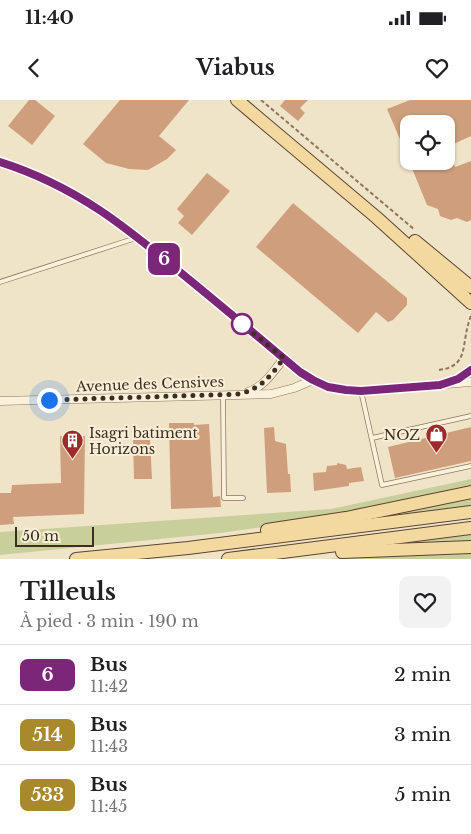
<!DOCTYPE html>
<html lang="fr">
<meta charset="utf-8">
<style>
:root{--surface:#fff;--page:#f2f2f2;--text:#202124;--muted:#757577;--line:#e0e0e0}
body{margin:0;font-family:"Libre Baskerville",serif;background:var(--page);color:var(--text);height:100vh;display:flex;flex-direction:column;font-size:19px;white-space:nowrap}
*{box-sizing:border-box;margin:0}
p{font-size:16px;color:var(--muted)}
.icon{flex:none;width:28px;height:28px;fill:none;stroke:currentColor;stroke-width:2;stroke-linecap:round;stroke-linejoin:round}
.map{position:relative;height:459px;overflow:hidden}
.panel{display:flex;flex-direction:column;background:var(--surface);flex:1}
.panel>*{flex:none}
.badge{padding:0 10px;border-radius:8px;font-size:18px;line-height:32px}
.buttons{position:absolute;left:400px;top:15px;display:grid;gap:10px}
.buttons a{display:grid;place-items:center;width:55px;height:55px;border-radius:10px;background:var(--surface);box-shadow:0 1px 4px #0004;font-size:25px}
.scale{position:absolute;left:15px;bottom:12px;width:79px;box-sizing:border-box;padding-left:5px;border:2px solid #3d2e20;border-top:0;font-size:14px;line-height:18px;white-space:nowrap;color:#3d2e20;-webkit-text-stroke:4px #f7eed8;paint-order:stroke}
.you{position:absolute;width:25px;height:25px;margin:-12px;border:4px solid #fff;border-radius:50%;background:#1a73e8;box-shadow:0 0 0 8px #1a73e833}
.map>.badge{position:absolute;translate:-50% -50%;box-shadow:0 0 0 2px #fff}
.round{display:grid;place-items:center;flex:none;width:52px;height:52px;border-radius:10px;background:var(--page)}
.summary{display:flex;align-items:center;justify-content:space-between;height:85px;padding:0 20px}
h1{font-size:24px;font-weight:700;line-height:38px}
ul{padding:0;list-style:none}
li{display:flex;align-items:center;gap:15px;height:60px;padding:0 20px;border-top:1px solid var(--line)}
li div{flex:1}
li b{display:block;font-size:19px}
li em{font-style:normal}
li .badge{min-width:55px;font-weight:700;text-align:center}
.status{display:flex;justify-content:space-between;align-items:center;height:35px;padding:0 25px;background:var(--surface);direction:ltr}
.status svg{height:14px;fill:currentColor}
header{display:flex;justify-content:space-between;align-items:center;height:65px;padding:0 20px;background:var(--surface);font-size:22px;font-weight:700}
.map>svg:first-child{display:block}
.green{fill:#c9cf9b}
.building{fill:#cf9f7d}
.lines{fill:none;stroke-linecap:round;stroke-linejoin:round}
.service-casing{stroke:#8d765c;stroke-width:5.5}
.minor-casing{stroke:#8d765c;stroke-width:9}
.primary-casing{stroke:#5b4430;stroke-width:14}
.path{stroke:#8d765c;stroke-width:2;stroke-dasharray:4 2.5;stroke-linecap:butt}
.service{stroke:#faf1dc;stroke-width:4}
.minor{stroke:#faf1dc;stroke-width:8}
.primary{stroke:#f3d9a0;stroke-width:12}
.line-casing{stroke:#fff;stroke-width:11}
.line{stroke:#7c2679;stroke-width:8}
.walk{stroke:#3d2e20;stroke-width:5;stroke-dasharray:0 9}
.stop-dot{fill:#fff;stroke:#7c2679;stroke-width:2.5}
.labels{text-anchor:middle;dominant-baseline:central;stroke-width:4;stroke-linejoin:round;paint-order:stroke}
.street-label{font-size:14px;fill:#3d2e20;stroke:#f7eed8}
.poi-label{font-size:14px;fill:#3d2e20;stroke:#f7eed8;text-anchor:start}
</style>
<div class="status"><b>11:40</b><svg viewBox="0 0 49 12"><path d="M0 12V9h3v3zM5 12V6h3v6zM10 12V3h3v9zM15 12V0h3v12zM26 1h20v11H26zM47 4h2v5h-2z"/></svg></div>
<header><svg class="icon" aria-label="back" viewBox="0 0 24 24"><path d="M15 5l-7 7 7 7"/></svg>Viabus<svg class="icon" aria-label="heart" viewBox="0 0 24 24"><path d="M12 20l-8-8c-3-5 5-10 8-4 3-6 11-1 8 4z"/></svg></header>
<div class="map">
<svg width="471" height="459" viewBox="0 0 471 459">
<rect width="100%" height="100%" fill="#f0e4c8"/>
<!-- green -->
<g class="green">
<path d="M471,379V390L330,418L220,433L0,455V432L331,409Z"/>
<path d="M471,396V407L391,416L392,413Z"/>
<path d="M471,434V443L402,446V443Z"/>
<path d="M471,451V459H328L377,455Z"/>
</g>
<!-- building -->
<g class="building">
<path d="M29,0H35L55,16L32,45L8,26Z"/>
<path d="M120,0H189L159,36L176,50L167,59L148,70L129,69L106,63L83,44Z"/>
<path d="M285,0H308L300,8L305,13L298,21L280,6Z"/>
<path d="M410,0H471V36L447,47L455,67L471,61V120L467,122L457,118L451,120L440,116L438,109L427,105L409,61H446V24H409V60L387,9Z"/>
<path d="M207,73L230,91L192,135L178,123L184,116L177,109Z"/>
<path d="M293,103L407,198V205L393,220L388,222L376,212L358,233L256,147Z"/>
<path d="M169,323H194V325L209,324L213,397L220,396L221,407L171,409Z"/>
<path d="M274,327L275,341L286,344L288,374H290L291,392L267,393L264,328Z"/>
<path d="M471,327V361L395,378L388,347Z"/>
<path d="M60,336H85L84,414L13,417L14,424L0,425V393H11L12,385L61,383Z"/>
<path d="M133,340H150L152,379H134Z"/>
<path d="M337,363L346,365L347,369L361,367L364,381L349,383V386L314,391L313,373L326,372L327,366L337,365Z"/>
</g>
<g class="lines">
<defs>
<g id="service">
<path d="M0,182L136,138"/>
<path d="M361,291L382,385L471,366"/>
<path d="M223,295L224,398H243"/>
<path d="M372,338L471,316"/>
</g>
<g id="minor">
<path d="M0,62C75,85 123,126 183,175C222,207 261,239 300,271C319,285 338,291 361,291L471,282"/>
<path d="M451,281L462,277L471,270"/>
<path d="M248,292C265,286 273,272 284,258"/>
<path d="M0,301L271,294L294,288L313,280"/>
</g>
<g id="primary">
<path d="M237,0L376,117L471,203"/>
<path d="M415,141L471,187"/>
<path d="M267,430L346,418L471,392"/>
<path d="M342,452L471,447"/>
<path d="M76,459L188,448L471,412"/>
<path d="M228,459L471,428"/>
</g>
</defs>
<!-- service casing -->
<use href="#service" class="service-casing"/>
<!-- minor casing -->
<use href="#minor" class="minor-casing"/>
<!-- primary casing -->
<use href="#primary" class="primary-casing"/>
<!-- path -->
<g class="path">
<path d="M261,0L415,130"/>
<path d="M439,270C471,266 460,242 471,216"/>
</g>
<!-- service -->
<use href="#service" class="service"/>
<!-- minor -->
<use href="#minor" class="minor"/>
<!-- primary -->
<use href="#primary" class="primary"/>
</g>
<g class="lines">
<defs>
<path id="line" d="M0,62C76,86 126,127 186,177C224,208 262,240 300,272L313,280L328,287L346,290L361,291L440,285L458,279L471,270"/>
</defs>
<!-- line casing -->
<use href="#line" class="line-casing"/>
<!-- line -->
<use href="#line" class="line"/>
<!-- walk -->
<path class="walk" d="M49,300L241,294C263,286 270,277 284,258L242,224"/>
</g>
<!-- icons -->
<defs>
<symbol id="shop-pin" viewBox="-11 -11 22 30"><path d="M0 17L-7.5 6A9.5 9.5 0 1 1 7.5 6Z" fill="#9e2a2b" stroke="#f7eed8"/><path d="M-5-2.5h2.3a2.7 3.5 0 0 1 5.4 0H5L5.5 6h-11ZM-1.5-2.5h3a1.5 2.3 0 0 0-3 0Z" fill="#fff"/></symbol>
<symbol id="building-pin" viewBox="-11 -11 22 30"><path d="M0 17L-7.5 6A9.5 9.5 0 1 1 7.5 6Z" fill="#9e2a2b" stroke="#f7eed8"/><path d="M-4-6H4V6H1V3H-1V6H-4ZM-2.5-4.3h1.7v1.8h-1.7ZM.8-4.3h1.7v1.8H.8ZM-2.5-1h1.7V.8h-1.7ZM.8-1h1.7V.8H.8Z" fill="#fff"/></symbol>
</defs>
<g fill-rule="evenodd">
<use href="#shop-pin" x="424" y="322" width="25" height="34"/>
<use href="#building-pin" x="60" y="328" width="25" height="34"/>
</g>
<!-- markers -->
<circle class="stop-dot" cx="242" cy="224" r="10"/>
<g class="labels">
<!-- street labels -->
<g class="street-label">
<text transform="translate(150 284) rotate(-2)">Avenue des Censives</text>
</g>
<!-- poi labels -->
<g class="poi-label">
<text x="89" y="333">Isagri batiment<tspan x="89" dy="16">Horizons</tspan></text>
<text x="420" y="335" text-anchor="end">NOZ</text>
</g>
</g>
</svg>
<div class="buttons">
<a><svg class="icon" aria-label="locate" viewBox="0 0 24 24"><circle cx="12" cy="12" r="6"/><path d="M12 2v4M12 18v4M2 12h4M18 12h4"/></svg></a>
</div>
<div class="scale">50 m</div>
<div class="you" style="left:49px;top:300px"></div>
<b class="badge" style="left:164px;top:159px;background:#7c2679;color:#fff">6</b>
</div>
<section class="panel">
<div class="summary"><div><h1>Tilleuls</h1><p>À pied · 3 min · 190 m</p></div><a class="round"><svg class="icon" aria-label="heart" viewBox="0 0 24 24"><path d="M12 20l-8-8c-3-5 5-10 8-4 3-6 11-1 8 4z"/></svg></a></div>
<ul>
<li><span class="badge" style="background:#7c2679;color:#fff">6</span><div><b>Bus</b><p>11:42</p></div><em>2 min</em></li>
<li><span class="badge" style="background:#aa892c;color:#fff">514</span><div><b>Bus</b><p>11:43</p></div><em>3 min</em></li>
<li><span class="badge" style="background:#aa892c;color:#fff">533</span><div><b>Bus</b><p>11:45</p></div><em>5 min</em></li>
</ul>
</section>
